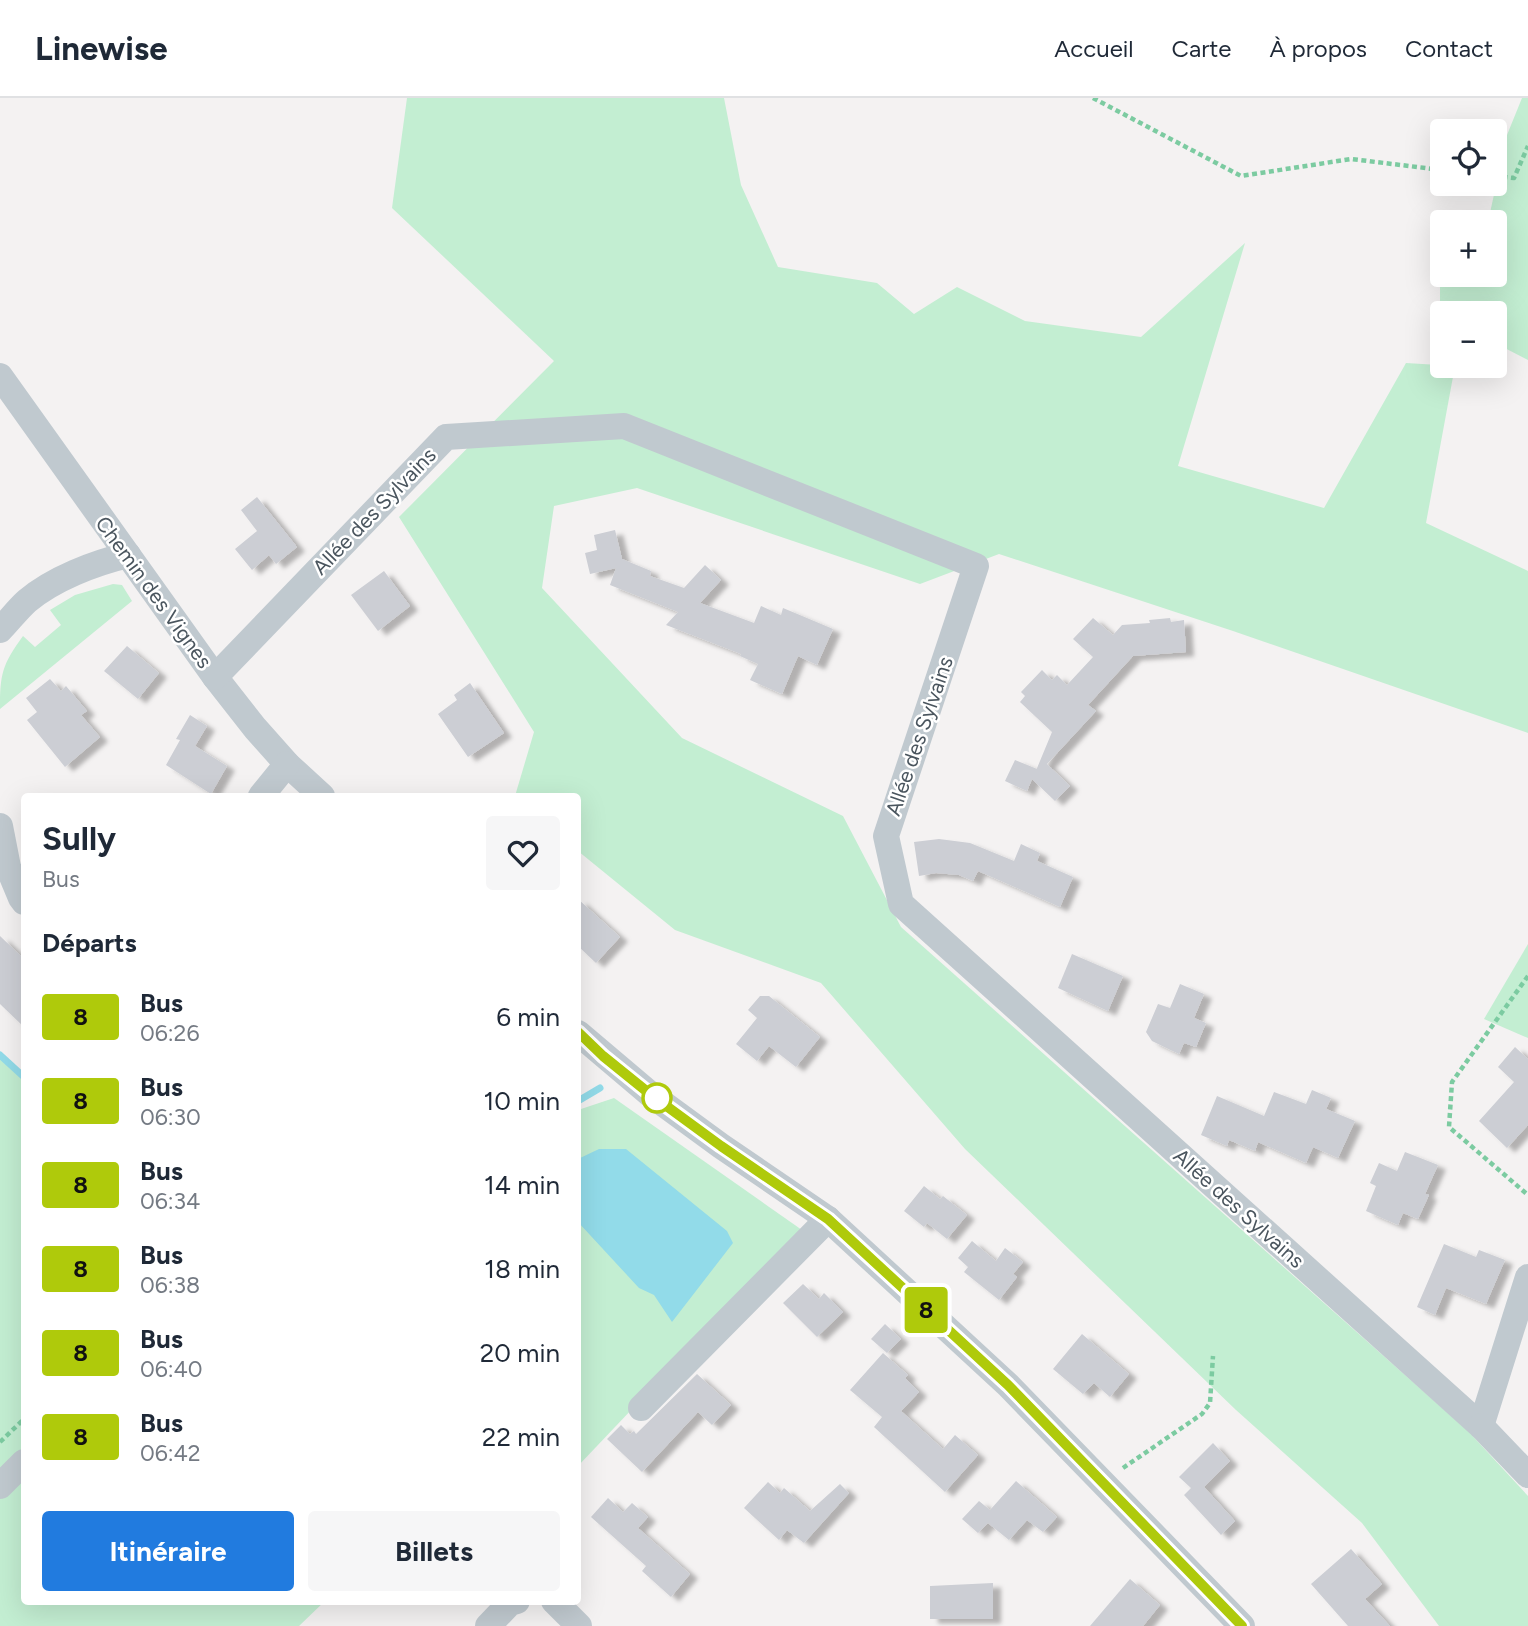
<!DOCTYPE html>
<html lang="fr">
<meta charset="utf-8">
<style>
:root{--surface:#fff;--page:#f6f6f7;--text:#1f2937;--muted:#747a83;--line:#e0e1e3;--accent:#217bdf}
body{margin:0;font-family:Figtree,sans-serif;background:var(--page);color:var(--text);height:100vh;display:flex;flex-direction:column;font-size:26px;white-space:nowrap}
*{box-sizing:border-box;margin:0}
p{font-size:23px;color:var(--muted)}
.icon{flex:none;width:38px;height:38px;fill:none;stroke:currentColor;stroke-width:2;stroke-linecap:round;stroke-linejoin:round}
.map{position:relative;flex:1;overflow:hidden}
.details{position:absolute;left:21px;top:695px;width:560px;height:812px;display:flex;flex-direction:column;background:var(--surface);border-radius:7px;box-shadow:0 7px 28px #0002}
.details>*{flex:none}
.badge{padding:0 14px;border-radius:5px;font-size:24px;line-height:46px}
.controls{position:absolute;left:1430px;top:21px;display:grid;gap:14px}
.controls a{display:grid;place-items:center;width:77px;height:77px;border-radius:7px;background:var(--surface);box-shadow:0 7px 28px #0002;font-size:35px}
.map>.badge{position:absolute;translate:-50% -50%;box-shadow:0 0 0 4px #fff}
h2{padding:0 21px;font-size:26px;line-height:63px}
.round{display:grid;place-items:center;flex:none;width:74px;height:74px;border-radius:7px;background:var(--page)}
.headline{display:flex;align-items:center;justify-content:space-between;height:119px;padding:0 21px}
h1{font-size:33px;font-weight:700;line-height:52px}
.button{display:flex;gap:14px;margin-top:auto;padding:14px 21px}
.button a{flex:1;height:80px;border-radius:7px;background:var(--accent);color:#fff;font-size:28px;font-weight:700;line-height:80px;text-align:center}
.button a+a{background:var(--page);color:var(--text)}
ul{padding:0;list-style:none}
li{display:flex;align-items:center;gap:21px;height:84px;padding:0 21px}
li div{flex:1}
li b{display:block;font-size:26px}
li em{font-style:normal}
li .badge{min-width:77px;font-weight:700;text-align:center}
header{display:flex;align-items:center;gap:42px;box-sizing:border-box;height:98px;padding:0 35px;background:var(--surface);border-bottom:2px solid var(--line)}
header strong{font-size:33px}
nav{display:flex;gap:38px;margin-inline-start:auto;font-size:24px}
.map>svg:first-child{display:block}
.green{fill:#c3eed2}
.water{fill:#92dbe9}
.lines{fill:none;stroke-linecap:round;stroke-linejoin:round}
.stream{stroke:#92dbe9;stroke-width:7}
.building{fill:#ccced4;filter:url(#shadow)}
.path{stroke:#7ccba1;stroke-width:4.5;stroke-dasharray:5 3.5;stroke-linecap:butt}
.minor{stroke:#c0c9cf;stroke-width:26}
.line-casing{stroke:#fff;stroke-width:16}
.line{stroke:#afca0b;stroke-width:10}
.stop-dot{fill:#fff;stroke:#afca0b;stroke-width:3.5}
.labels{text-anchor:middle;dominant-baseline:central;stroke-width:5;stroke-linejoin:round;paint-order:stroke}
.street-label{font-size:21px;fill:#4a555e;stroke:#fff}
</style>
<header>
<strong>Linewise</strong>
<nav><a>Accueil</a><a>Carte</a><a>À propos</a><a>Contact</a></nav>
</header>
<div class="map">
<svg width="1528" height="1528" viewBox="0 0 1528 1528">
<defs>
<filter id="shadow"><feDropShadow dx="8" dy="4.5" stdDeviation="2" flood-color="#0004"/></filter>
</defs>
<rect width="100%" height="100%" fill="#f4f2f2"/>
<!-- green -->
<g class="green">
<path d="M407,0H724L741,87L778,169L877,185L914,216L957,189L1025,223L1141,239L1245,145L1178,368L1324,410L1406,265L1455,268L1426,425L1528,473V635L1233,533L999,456L920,486L637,390L554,408L542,490L682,640L843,718L901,829L1468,1333L1528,1398V1528H1439L1362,1425L1236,1312L965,1051L821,885L675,832L578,753V698H515L534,634L399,419L554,263L392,110Z"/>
<path d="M1522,0H1528V262L1495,245L1494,215H1442V219L1440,218V179L1443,177H1494V124H1488L1507,37Z"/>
<path d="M113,486L122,487L132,503L0,611C0,576 2,567 23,538L35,549L61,527L50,512L75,497Z"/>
<path d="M1528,846V940L1484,921Z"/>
<path d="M0,956L24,976V1503H325L299,1528H0Z"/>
<path d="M614,1000L802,1132L578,1368V1012Z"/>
</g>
<!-- water -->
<path class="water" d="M599,1051H626L727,1133L733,1145L672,1224L654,1197L639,1190L578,1124V1061Z"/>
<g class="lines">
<!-- stream -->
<g class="stream">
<path d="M0,957L24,979"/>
<path d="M578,1003L600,990"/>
</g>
</g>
<!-- building -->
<g class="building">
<path d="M257,399L297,449L276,466L269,457L252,472L235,451L257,433L241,412Z"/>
<path d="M615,432L622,461L651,473L650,478L684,490L705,467L721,482L700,505L754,525L761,508L781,517L783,510L833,531L817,567L798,558L782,596L750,582L758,566L740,558L741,556L666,527L678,514L610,487L616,470L590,476L585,455L597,452L594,437Z"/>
<path d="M384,473L410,508L378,533L351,497Z"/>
<path d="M1093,520L1113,537L1122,527L1150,525L1149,522L1170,520L1171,524L1184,522L1186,554L1133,558L1088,607L1096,613L1047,666L1070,688L1055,703L1032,681L1027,693L1005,683L1015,662L1037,671L1035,675L1052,634L1020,604L1025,598L1021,594L1042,572L1052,582L1057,577L1067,587L1093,559L1073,541Z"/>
<path d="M127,548L159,575L138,601L104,573Z"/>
<path d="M50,581L61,593L66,588L87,613L81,617L100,639L65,669L27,622L37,614L26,600Z"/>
<path d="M470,585L504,635L468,659L438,616L457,602L454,597Z"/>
<path d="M190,617L207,628L195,648L227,668L211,696L166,667L180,642L176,641Z"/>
<path d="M939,741L970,745L1014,763L1021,746L1040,755L1037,763L1073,779L1060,809L978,773L973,783L959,777L936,775L919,778L914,744Z"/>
<path d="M578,801L620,839L596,865L578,848Z"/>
<path d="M0,838L24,861V929L0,906Z"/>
<path d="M1072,856L1123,878L1108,913L1058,890Z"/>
<path d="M1180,886L1204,896L1194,920L1206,925L1196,949L1184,945L1179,956L1152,943L1146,934L1158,906L1170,910Z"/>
<path d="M760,898H769L820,939L796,969L769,948L757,963L736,946L757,920L748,912Z"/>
<path d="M1515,949L1528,961V1027L1507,1050L1479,1023L1514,984L1498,969Z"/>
<path d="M1312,992L1331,1000L1326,1011L1355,1023L1338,1060L1313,1049L1306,1065L1258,1044L1255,1053L1229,1042L1227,1048L1201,1037L1217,998L1264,1018L1274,994L1306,1006Z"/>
<path d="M1405,1054L1438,1067L1425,1096L1429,1097L1418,1121L1403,1115L1398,1127L1366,1113L1376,1088L1370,1085L1379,1065L1397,1073Z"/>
<path d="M924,1088L940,1101L943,1098L967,1117L947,1141L927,1125L924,1129L904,1113Z"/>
<path d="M972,1143L996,1163L1005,1150L1023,1164L1013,1176L1017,1179L999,1202L964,1174L968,1169L958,1160Z"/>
<path d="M1444,1146L1476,1159L1479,1152L1505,1162L1486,1206L1446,1190L1435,1217L1417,1209Z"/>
<path d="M803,1186L819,1201L824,1195L843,1214L817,1239L783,1205Z"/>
<path d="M885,1226L901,1241L887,1255L871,1241Z"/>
<path d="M1082,1236L1129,1276L1110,1299L1094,1285L1083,1296L1053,1271Z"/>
<path d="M883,1255L908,1277L905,1280L919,1294L901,1313L943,1351L955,1337L978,1357L945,1394L874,1329L882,1319L850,1292Z"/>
<path d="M697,1276L731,1307L712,1327L698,1314L642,1374L607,1341L621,1327L630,1336L634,1333L636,1336Z"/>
<path d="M1213,1345L1230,1363L1204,1389L1235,1423L1221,1437L1184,1397L1191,1390L1179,1379Z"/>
<path d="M1016,1383L1057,1419L1043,1434L1027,1422L1009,1442L988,1425L978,1435L962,1421L979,1403L990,1412Z"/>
<path d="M768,1384L780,1395L784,1390L810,1413L840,1386L849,1395L804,1445L787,1432L779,1442L744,1410Z"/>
<path d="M608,1400L623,1414L632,1405L648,1419L638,1430L690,1476L671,1499L642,1473L646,1468L591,1419Z"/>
<path d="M1351,1451L1382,1486L1365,1501L1390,1528H1348L1311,1486Z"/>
<path d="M1130,1481L1160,1507L1143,1528H1090Z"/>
<path d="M993,1485V1521H930V1488Z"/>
</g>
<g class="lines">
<!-- path -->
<g class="path">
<path d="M1093,0L1241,78L1351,61L1442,72"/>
<path d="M1494,78L1514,80L1528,48"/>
<path d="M1528,878L1452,984L1449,1029L1528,1097"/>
<path d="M0,1344L24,1321"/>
<path d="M1123,1370L1202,1316L1210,1305L1213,1258"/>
</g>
<!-- minor -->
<g class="minor">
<path d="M0,278L215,579L255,630L287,666L322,698"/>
<path d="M0,532C9,523 17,512 27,503C53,481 94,465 128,457"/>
<path d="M215,579L446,339L624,328L976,468L886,738L901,806L1481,1328L1528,1179"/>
<path d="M261,698L287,666"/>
<path d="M0,728L8,769L21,800L24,804"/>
<path d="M578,935L650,996L721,1048L828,1121L1008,1287L1242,1528"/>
<path d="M641,1310L828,1121"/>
<path d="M1481,1328L1528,1377"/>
<path d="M0,1388L24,1364"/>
<path d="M554,1503L579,1528"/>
<path d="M488,1528L510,1505L517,1503"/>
</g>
</g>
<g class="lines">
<defs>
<path id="line" d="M578,934L603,958L650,996L721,1048L828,1121L1008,1287L1242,1528"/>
</defs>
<!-- line casing -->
<use href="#line" class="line-casing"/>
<!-- line -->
<use href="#line" class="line"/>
</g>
<!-- markers -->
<circle class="stop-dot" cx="657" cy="1000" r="14"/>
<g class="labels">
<!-- street labels -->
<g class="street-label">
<text transform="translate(374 413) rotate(-46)">Allée des Sylvains</text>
<text transform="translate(154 494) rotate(54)">Chemin des Vignes</text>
<text transform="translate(919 638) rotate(-71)">Allée des Sylvains</text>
<text transform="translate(1239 1110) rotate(42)">Allée des Sylvains</text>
</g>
</g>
</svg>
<div class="controls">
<a><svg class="icon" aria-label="locate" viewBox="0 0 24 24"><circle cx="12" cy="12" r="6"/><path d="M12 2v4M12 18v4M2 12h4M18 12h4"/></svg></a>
<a>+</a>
<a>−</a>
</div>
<b class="badge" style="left:926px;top:1212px;background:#afca0b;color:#111">8</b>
<section class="details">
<div class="headline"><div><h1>Sully</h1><p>Bus</p></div><a class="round"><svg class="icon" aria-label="heart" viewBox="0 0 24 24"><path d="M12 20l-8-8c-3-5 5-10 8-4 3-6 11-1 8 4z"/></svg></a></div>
<h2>Départs</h2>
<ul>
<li><span class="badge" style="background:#afca0b;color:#111">8</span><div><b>Bus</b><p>06:26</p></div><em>6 min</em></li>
<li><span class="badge" style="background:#afca0b;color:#111">8</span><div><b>Bus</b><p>06:30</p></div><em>10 min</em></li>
<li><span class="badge" style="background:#afca0b;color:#111">8</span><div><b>Bus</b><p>06:34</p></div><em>14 min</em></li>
<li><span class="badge" style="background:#afca0b;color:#111">8</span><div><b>Bus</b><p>06:38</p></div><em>18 min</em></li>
<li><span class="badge" style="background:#afca0b;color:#111">8</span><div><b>Bus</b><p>06:40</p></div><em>20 min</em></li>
<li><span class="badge" style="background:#afca0b;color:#111">8</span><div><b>Bus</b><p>06:42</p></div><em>22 min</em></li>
</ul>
<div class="button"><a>Itinéraire</a><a>Billets</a></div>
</section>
</div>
